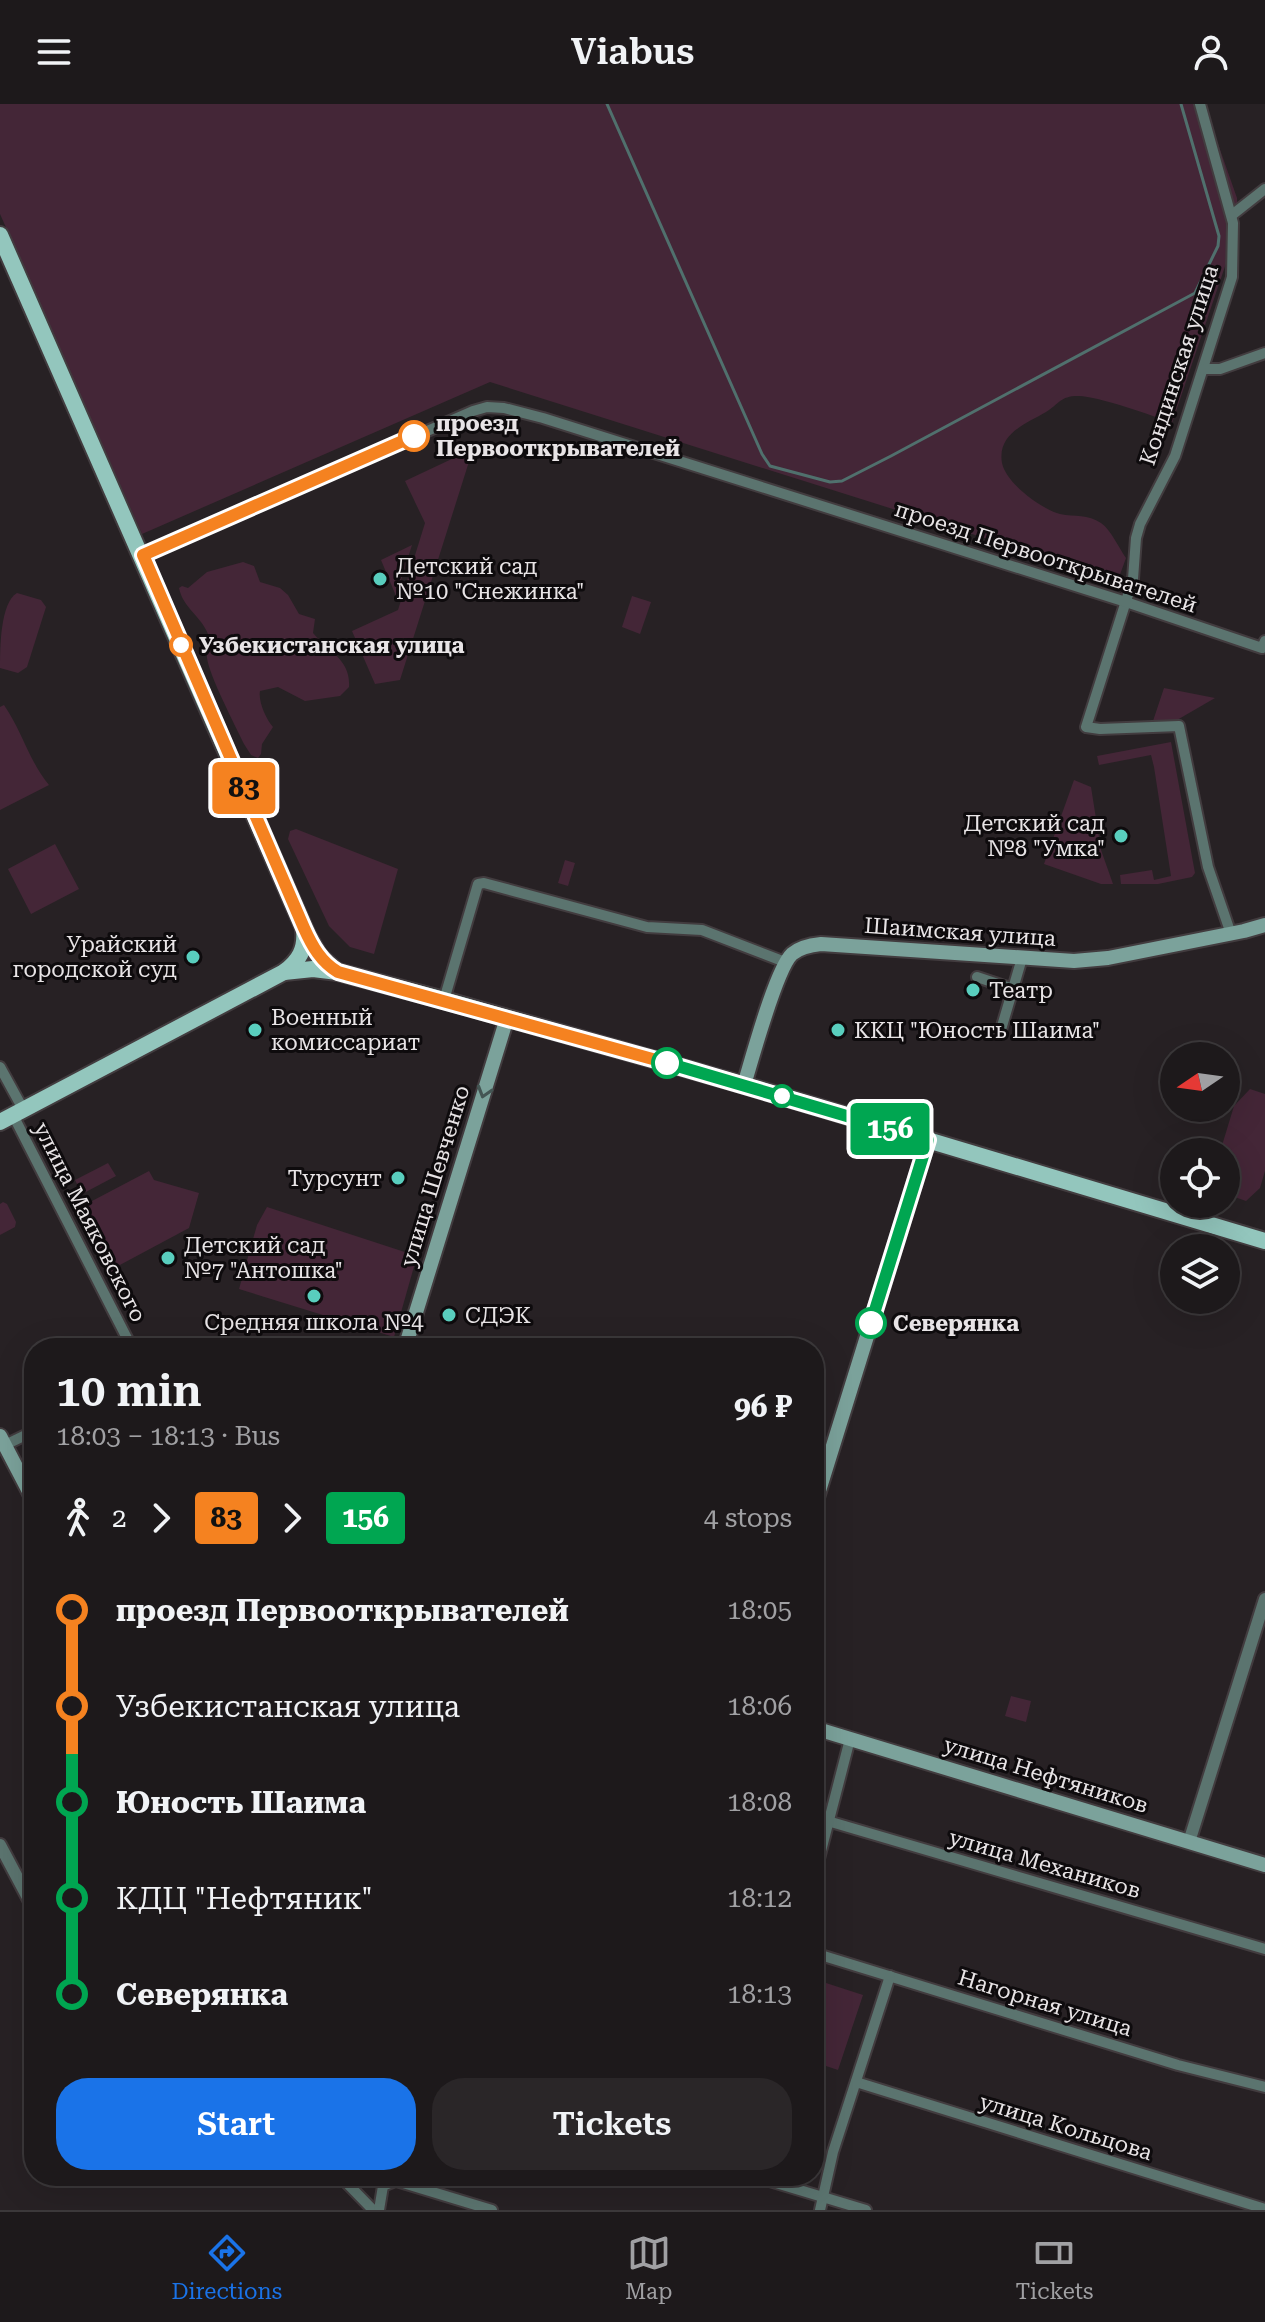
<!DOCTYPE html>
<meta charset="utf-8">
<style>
:root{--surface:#1d191b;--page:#2a2628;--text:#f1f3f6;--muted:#a0a0a3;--line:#3b383a;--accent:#1a73e8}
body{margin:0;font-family:"Roboto Serif",serif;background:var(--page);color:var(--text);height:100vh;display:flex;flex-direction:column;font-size:30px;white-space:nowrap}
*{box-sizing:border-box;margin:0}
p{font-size:26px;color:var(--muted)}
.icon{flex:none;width:44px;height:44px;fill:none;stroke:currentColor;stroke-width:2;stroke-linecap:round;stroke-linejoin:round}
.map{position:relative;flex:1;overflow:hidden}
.sheet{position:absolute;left:24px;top:1234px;width:800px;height:848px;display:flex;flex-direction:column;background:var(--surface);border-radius:32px;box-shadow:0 8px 32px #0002,0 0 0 2px var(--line)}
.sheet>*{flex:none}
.badge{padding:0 16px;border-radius:6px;font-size:28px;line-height:52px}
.needle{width:52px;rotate:257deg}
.buttons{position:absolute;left:1160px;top:938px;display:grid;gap:16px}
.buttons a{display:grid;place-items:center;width:80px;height:80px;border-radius:50%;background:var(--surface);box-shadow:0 8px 32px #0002,0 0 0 2px var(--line);font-size:40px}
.map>.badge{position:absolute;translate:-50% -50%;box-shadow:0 0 0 4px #fff}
.legs{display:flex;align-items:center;gap:12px;height:88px;padding:0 32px;font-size:26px}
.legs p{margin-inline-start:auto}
.overview{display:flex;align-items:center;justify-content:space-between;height:136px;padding:0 32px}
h1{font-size:44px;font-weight:600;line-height:60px}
.action{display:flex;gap:16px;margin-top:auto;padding:16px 32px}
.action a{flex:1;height:92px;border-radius:32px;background:var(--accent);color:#fff;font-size:32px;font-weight:600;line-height:92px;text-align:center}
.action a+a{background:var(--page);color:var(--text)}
ul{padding:0 32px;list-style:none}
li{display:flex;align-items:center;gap:28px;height:96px;font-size:30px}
li i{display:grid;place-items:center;width:12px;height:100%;margin:0 10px;background:currentColor}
li i::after{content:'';width:20px;height:20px;margin:-10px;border:6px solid;border-radius:50%;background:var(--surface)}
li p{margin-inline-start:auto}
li:first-child i{background:linear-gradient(#0000 50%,currentColor 0)}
li:last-child i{background:linear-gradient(currentColor 50%,#0000 0)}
header{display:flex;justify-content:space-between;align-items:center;height:104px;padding:0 32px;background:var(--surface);font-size:36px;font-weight:600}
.tab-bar{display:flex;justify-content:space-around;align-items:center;height:112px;border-top:2px solid var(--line);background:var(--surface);font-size:22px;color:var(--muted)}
.tab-bar a{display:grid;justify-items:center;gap:4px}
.tab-bar .selected{color:var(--accent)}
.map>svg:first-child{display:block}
.green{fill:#442637}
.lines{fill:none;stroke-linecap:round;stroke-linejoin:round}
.stream{stroke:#50706d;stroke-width:3}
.minor-casing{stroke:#423c3f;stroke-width:14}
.tertiary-casing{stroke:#423c3f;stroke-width:16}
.secondary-casing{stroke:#423c3f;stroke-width:18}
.primary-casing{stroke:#423c3f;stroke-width:20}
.minor{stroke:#5b746f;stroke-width:10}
.tertiary{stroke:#5b746f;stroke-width:12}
.secondary{stroke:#7ba29b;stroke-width:14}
.primary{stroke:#93c6bd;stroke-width:16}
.oneway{stroke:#445654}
.line-1-casing{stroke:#fff;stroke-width:18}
.line-2-casing{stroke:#fff;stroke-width:18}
.line-1{stroke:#f58220;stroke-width:12}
.line-2{stroke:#00a651;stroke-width:12}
.stop-1-dot{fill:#fff;stroke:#f58220;stroke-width:4}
.poi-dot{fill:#59cebe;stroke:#0e0b0d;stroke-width:3}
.stop-2-dot{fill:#fff;stroke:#00a651;stroke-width:4}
.labels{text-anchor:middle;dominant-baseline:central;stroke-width:6;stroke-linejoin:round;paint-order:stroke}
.street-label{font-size:22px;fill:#e8e4e6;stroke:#0e0b0d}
.stop-label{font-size:22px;font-weight:bold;fill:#e8e4e6;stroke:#0e0b0d;text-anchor:start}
.poi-label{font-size:22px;fill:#e8e4e6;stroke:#0e0b0d;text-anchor:start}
</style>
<header><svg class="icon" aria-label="menu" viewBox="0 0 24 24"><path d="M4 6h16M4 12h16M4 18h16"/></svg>Viabus<svg class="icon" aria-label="person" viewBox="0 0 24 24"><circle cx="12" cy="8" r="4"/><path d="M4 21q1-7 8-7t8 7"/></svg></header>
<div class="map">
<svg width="1265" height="2106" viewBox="0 0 1265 2106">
<rect width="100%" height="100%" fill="#272124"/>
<!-- green -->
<g class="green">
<path d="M0,0H1204L1237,94L1238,124L1172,319C1155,312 1094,291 1078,292C1060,292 1059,300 1046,308C1026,320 997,329 1002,359C1006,379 1041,405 1060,410C1075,413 1088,410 1101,419C1111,426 1119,444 1126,454L1118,476L490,278L142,430L0,110Z"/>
<path d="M473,345L400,576L375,580L352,527L398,506L425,419L405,377Z"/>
<path d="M412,441L396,492L381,456Z"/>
<path d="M243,458L254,462L260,478L280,484L288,491L299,510L315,515L313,529C329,548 351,556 349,583L340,592L305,597L278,583L260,587C258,597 266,615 273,623L262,640L261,650L258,654L251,651L244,640C235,621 209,571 207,554C206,545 211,540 208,530C201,512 183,504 179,484L182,482L188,484L207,468Z"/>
<path d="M17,489L41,496L46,503L27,563L18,569L0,564C0,545 0,499 17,489Z"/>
<path d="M632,492L651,498L640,530L622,523Z"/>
<path d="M1164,584L1215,594L1177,616L1153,617Z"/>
<path d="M4,601C22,627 29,657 49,681L0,706V603Z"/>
<path d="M1171,638L1195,769L1192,773L1158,780H1121L1120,771L1152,766L1154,776L1171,772L1154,663L1151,651L1099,661L1097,652Z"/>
<path d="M1074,676L1091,683L1101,746L1113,780H1101L1044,760Z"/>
<path d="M296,725L398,765L374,850L350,843L329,822L288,735L290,727Z"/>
<path d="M55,740L79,785L31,810L8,765Z"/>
<path d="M565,756L575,759L568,782L558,779Z"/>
<path d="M1250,985L1265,990V1067L1260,1084L1246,1097L1226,1090V1048H1220L1234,1002Z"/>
<path d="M108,1059L116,1072L82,1090L75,1076Z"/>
<path d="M149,1067L154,1076L199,1089L189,1124L118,1162L121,1168L109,1174L73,1107Z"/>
<path d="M3,1098L7,1100L16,1118L15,1123L0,1131V1100Z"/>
<path d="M267,1103L417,1152L394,1233L239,1185L257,1121Z"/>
<path d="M1011,1592L1031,1597L1026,1618L1005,1612Z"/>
<path d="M826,1879L863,1891L838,1966L814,1958V1917Z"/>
</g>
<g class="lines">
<!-- stream -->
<path class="stream" d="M607,0L762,350L770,362L830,378L842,377L891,352L1195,189L1218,142L1219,132L1181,0"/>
<defs>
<g id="minor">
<path d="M1200,0L1233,119L1232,173L1175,352L1140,420L1136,434L1133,475L1086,623L1100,625L1179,622L1208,763L1231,830"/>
<path d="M1232,111L1265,85"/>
<path d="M1204,265H1220L1265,249"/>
<path d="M143,451L473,307L487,303L504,304L543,314L1126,498L1262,544L1265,537"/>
<path d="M977,873L1013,885"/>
<path d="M444,896L478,780L484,779L647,823L702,826L785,858"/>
<path d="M1000,929L1022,854"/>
<path d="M0,963L23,1005"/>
<path d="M13,1011L132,1244"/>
<path d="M5,1341L34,1327"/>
<path d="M814,1713L1265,1845"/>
<path d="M814,1774L850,1635"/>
<path d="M814,1849L1178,1961L1265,1983"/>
<path d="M856,1978L1265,2105"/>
<path d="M340,2072L373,2106"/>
<path d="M380,2072L492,2106"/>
<path d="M753,2072L866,2106"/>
<path d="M379,2106L383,2082L395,2077"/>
<path d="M820,2106L833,2048L890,1872"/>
</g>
<g id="tertiary">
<path d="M1189,1738L1265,1495"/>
<path d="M0,1741L34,1805"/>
</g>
<g id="secondary">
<path d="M744,981C752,955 776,865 792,850C800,843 811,841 821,840L1074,857L1108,854L1244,827L1265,821"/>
<path d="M405,1244L507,914"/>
<path d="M0,1332L34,1397"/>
<path d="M814,1403L928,1036"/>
<path d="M814,1624L1265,1761"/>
</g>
<g id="primary">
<path d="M0,131L307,831L319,852L337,868"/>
<path d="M284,868L313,865L338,868L444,896L744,981L1265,1137"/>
<path d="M0,1018L284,868C299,857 306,845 304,826"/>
</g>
</defs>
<!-- minor casing -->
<use href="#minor" class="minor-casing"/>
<!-- tertiary casing -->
<use href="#tertiary" class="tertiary-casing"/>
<!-- secondary casing -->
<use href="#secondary" class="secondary-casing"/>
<!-- primary casing -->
<use href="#primary" class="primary-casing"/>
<!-- minor -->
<use href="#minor" class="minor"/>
<!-- tertiary -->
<use href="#tertiary" class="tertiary"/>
<!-- secondary -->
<use href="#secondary" class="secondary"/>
<!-- primary -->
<use href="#primary" class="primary"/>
</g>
<!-- one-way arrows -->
<defs><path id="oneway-chevron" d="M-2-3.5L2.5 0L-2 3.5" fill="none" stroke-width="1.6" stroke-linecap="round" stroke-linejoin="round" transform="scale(2)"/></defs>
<use class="oneway" href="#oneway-chevron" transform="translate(484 988) rotate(107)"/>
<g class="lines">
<defs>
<path id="line-1" d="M414,332L143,451L304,824C312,842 321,858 338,868L667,959"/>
<path id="line-2" d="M667,959L928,1036L871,1219"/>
</defs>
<!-- line-1 casing -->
<use href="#line-1" class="line-1-casing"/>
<!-- line-2 casing -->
<use href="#line-2" class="line-2-casing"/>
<!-- line-1 -->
<use href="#line-1" class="line-1"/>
<!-- line-2 -->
<use href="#line-2" class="line-2"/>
</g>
<!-- markers -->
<g class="stop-1-dot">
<circle cx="414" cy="332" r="14"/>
<circle cx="181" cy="541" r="10"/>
</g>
<g class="poi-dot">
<circle cx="380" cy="475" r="8"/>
<circle cx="1121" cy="732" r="8"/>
<circle cx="193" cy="853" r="8"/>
<circle cx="973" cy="886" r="8"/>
<circle cx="255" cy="926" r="8"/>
<circle cx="838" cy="926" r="8"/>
<circle cx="398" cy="1074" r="8"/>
<circle cx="168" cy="1154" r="8"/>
<circle cx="314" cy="1192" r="8"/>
<circle cx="449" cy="1211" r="8"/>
</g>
<g class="stop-2-dot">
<circle cx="667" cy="959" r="14"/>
<circle cx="782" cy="992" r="10"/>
<circle cx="871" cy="1219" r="14"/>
</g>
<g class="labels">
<!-- street labels -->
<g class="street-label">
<text transform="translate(1179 261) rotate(-72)">Кондинская улица</text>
<text transform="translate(1046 453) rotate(18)">проезд Первооткрывателей</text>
<text transform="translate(960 828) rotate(4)">Шаимская улица</text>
<text transform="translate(435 1072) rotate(-73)">улица Шевченко</text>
<text transform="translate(90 1118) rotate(63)">улица Маяковского</text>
<text transform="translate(1046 1671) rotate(17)">улица Нефтяников</text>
<text transform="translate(1045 1760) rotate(16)">улица Механиков</text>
<text transform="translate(1045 1899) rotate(17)">Нагорная улица</text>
<text transform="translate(1066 2023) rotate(17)">улица Кольцова</text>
</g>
<!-- stop labels -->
<g class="stop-label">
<text x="436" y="319">проезд<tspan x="436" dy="25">Первооткрывателей</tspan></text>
<text x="199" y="541">Узбекистанская улица</text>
<text x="893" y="1219">Северянка</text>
</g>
<!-- poi labels -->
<g class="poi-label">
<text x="396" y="462">Детский сад<tspan x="396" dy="25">№10 "Снежинка"</tspan></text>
<text x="1105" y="719" text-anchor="end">Детский сад<tspan x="1105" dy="25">№8 "Умка"</tspan></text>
<text x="177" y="840" text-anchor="end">Урайский<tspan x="177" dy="25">городской суд</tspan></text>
<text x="989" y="886">Театр</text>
<text x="271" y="913">Военный<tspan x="271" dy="25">комиссариат</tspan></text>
<text x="854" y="926">ККЦ "Юность Шаима"</text>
<text x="382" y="1074" text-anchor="end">Турсунт</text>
<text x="184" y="1141">Детский сад<tspan x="184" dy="25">№7 "Антошка"</tspan></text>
<text x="465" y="1211">СДЭК</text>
<text x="314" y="1218" text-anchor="middle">Средняя школа №4</text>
</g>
</g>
</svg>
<div class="buttons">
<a><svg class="needle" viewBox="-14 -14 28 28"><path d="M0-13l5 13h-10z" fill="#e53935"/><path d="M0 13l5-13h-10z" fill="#a0a0a3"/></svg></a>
<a><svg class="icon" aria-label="locate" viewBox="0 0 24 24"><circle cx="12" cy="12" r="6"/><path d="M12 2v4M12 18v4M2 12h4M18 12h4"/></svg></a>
<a><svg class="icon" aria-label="layers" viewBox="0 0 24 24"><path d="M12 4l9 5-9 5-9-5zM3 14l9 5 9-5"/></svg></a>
</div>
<b class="badge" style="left:244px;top:684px;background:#f58220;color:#111">83</b>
<b class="badge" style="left:890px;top:1025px;background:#00a651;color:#fff">156</b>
<section class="sheet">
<div class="overview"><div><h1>10 min</h1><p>18:03 – 18:13 · Bus</p></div><b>96 ₽</b></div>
<div class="legs"><svg class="icon" aria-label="walk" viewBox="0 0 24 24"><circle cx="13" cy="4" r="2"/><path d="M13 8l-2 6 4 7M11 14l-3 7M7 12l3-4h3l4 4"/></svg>2<svg class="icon" aria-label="forward" viewBox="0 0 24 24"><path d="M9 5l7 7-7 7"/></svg><b class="badge" style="background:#f58220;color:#111">83</b><svg class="icon" aria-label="forward" viewBox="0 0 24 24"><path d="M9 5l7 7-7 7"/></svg><b class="badge" style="background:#00a651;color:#fff">156</b><p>4 stops</p></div>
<ul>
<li><i style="color:#f58220"></i><b>проезд Первооткрывателей</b><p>18:05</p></li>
<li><i style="color:#f58220"></i><span>Узбекистанская улица</span><p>18:06</p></li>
<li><i style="color:#00a651"></i><b>Юность Шаима</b><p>18:08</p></li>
<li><i style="color:#00a651"></i><span>КДЦ &quot;Нефтяник&quot;</span><p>18:12</p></li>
<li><i style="color:#00a651"></i><b>Северянка</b><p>18:13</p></li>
</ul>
<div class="action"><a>Start</a><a>Tickets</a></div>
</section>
</div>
<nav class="tab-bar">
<a class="selected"><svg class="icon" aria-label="directions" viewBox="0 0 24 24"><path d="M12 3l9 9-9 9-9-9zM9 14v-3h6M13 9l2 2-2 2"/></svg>Directions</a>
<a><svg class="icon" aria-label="map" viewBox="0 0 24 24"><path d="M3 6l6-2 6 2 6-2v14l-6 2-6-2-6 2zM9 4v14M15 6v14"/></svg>Map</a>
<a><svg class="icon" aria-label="tickets" viewBox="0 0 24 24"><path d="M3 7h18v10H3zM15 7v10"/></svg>Tickets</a>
</nav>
